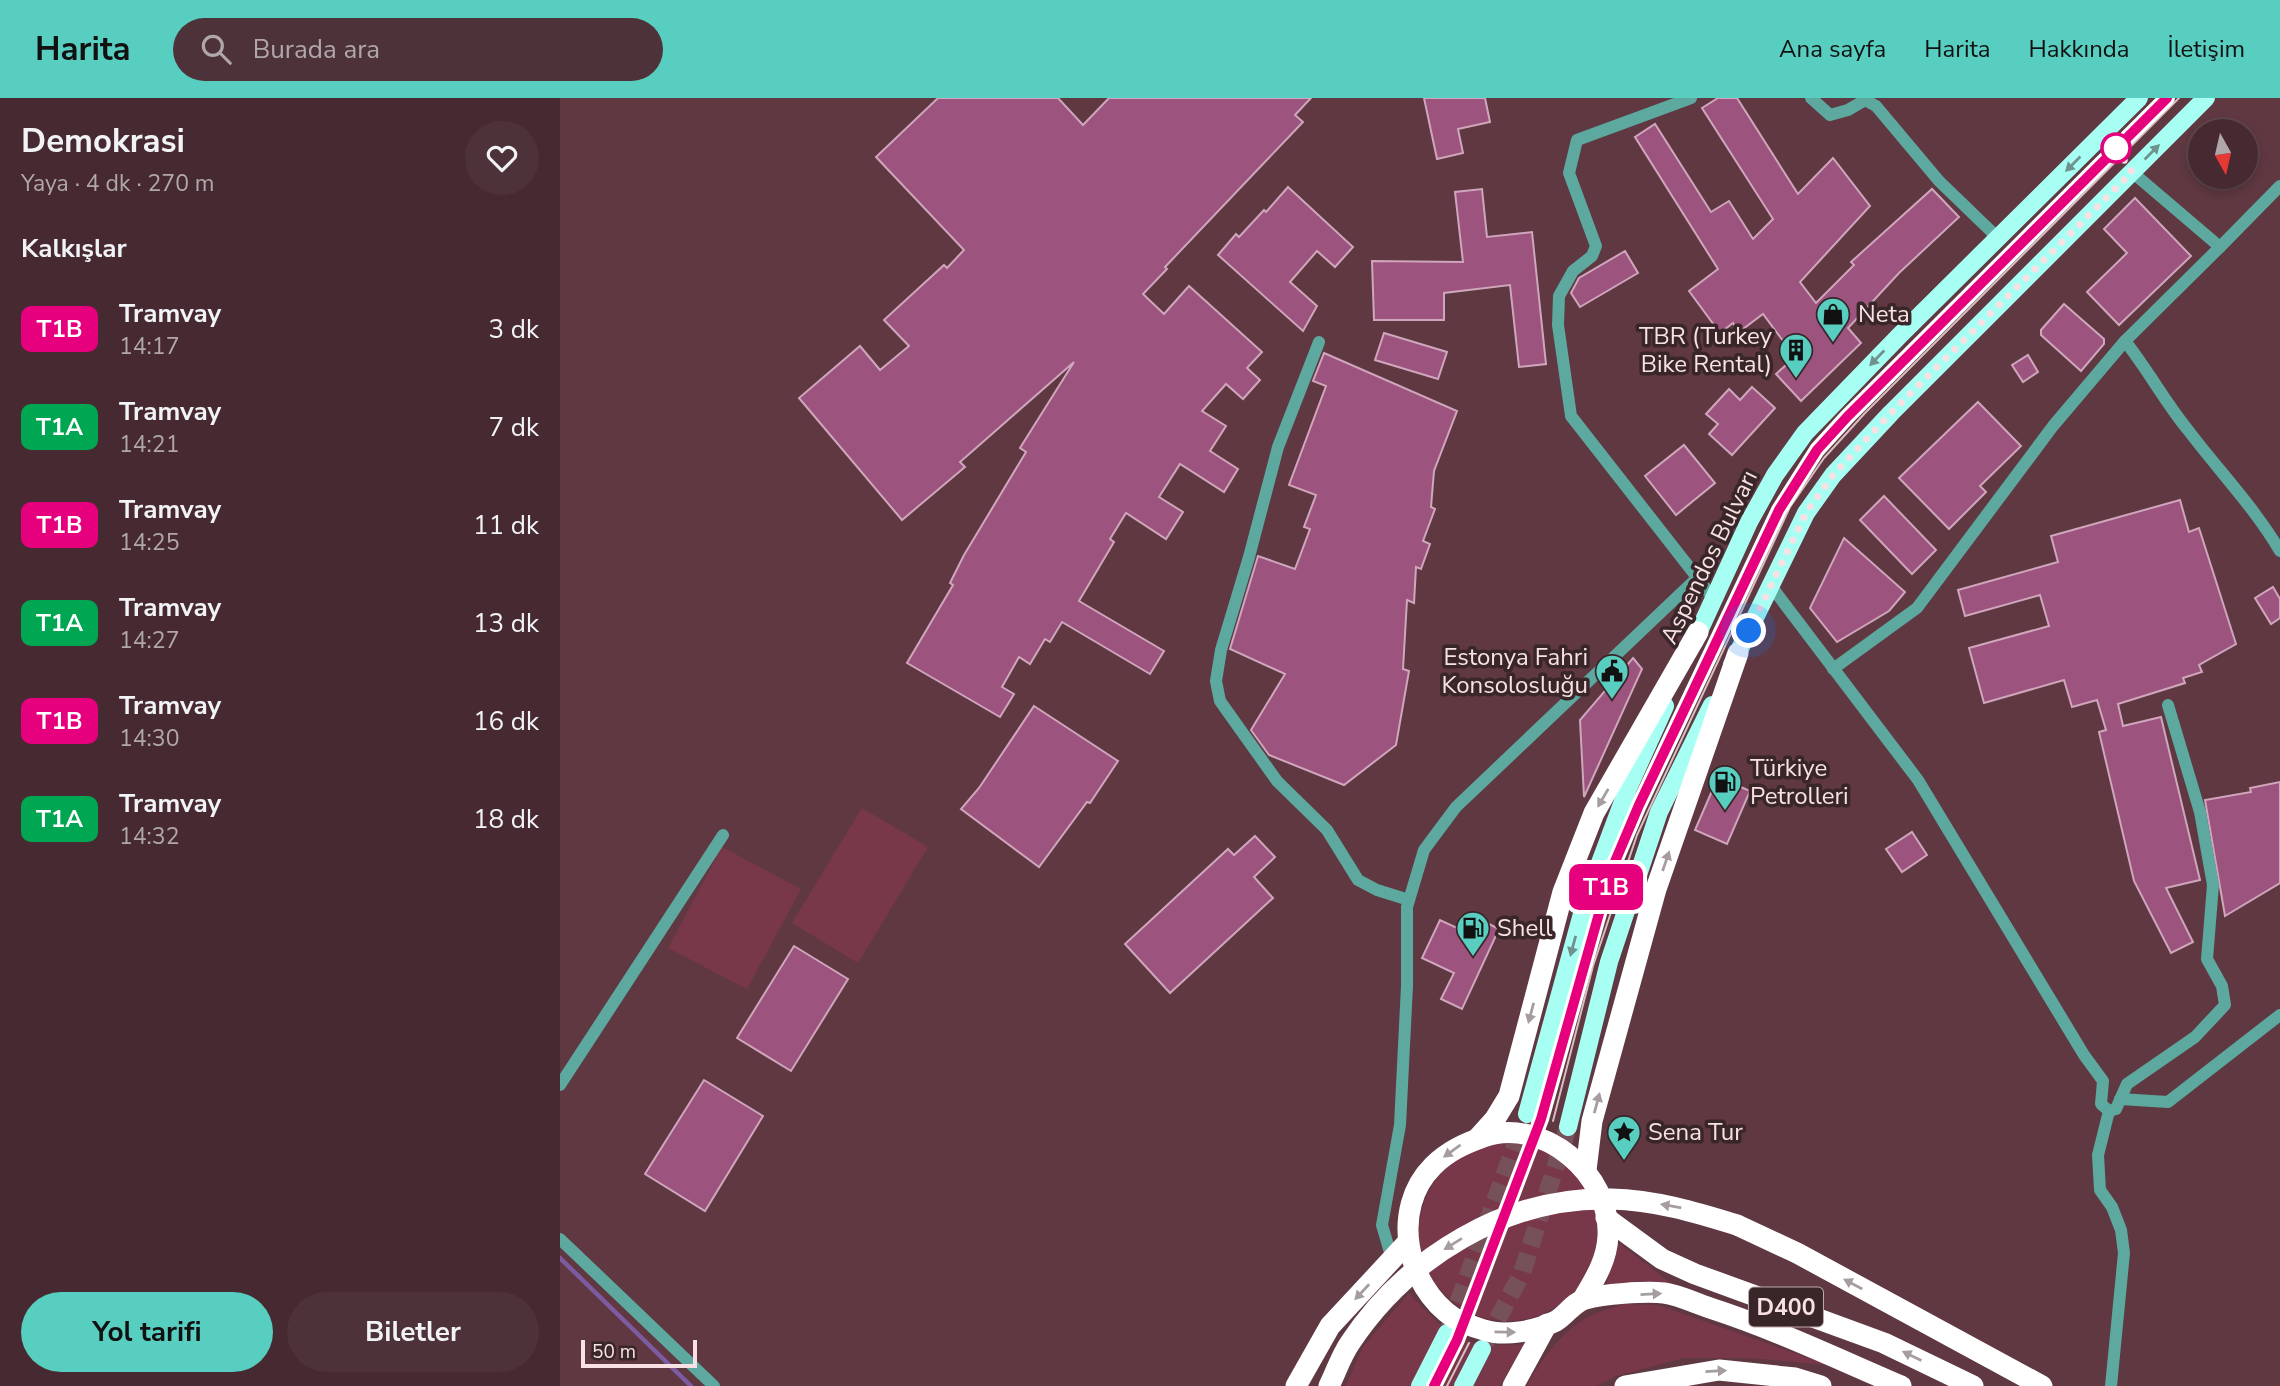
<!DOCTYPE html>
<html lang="tr">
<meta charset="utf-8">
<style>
:root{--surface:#472a31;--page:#4e3239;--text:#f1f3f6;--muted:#b0a7ab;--line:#5f464d;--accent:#58cec0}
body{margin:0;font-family:"Nunito Sans",sans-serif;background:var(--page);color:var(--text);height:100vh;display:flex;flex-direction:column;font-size:26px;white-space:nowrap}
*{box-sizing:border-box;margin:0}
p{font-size:23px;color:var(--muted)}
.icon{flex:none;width:38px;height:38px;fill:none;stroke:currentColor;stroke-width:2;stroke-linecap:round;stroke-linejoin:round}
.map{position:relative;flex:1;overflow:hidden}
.panel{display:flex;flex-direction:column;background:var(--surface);width:560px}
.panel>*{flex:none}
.badge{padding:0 14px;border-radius:10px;font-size:24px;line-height:46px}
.needle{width:46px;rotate:172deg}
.buttons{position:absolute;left:1628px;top:21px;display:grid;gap:14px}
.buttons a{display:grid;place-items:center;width:70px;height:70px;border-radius:50%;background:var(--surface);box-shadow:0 4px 10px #0003,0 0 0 2px var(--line);font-size:35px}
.scale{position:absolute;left:21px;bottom:18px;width:116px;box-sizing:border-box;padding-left:7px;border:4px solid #f9e0e4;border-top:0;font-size:19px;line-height:24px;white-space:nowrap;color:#f9e0e4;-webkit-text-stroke:5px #382629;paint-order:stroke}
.you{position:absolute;width:35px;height:35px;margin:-18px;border:5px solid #fff;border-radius:50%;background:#1a73e8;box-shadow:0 0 0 10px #1a73e833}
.map>.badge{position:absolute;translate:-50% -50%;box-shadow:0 0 0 4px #fff}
h2{padding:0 21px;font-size:26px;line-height:63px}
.round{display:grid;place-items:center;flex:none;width:74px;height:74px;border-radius:37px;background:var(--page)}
.head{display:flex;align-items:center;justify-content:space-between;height:119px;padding:0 21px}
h1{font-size:33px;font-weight:700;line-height:52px}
.primary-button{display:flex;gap:14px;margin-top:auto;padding:14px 21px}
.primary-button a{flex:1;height:80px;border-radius:42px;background:var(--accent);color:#111;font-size:28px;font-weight:700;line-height:80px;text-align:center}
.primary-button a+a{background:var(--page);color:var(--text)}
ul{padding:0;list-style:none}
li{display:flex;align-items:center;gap:21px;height:98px;padding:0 21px}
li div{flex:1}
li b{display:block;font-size:26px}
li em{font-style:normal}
li .badge{min-width:77px;font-weight:700;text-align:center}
header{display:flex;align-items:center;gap:42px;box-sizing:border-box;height:98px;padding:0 35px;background:var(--accent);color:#111}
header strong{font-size:33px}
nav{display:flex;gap:38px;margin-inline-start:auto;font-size:24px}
.search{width:490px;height:63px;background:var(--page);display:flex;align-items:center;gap:18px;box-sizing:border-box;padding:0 24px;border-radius:38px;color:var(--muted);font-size:26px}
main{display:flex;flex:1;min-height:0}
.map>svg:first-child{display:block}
.green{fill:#793849}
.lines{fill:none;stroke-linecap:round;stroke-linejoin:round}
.stream{stroke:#7c5ba0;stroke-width:4.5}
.building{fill:#9c537e;stroke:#cfa6bc;stroke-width:2}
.major-tunnel{stroke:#765159;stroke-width:18;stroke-dasharray:18 9;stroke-linecap:butt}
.minor{stroke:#5da89f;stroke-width:12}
.major{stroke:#a7fff3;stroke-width:18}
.highway{stroke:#fff;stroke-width:21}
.tram{stroke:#d8bdc2;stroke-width:2}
.highway-bridge{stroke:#fff;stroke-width:21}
.oneway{fill:#70928e}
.oneway2{fill:#a59d9f}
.line-casing{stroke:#fff;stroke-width:16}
.line{stroke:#e6007e;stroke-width:10}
.walk{stroke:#f9e0e4;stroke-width:7;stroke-dasharray:0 12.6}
.stop-dot{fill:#fff;stroke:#e6007e;stroke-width:3.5}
.labels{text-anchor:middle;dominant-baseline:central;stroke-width:7;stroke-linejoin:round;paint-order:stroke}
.shield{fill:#382629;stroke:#bfa8ac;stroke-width:2}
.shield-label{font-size:23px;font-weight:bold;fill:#f9e0e4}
.poi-label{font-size:24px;fill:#f9e0e4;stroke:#382629;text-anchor:start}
.street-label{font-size:24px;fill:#f9e0e4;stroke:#382629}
</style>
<header>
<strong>Harita</strong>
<div class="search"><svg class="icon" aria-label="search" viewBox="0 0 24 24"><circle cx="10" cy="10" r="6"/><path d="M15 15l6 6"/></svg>Burada ara</div>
<nav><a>Ana sayfa</a><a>Harita</a><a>Hakkında</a><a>İletişim</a></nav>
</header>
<main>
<section class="panel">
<div class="head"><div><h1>Demokrasi</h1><p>Yaya · 4 dk · 270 m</p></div><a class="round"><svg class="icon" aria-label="heart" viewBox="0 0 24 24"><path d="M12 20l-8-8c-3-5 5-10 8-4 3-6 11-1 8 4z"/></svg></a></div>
<h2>Kalkışlar</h2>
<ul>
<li><span class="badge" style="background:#e6007e;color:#fff">T1B</span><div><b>Tramvay</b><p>14:17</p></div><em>3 dk</em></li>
<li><span class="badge" style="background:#00a651;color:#fff">T1A</span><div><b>Tramvay</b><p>14:21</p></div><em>7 dk</em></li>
<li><span class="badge" style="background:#e6007e;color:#fff">T1B</span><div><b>Tramvay</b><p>14:25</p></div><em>11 dk</em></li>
<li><span class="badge" style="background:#00a651;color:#fff">T1A</span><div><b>Tramvay</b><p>14:27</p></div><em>13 dk</em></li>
<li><span class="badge" style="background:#e6007e;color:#fff">T1B</span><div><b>Tramvay</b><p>14:30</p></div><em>16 dk</em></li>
<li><span class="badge" style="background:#00a651;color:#fff">T1A</span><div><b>Tramvay</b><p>14:32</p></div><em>18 dk</em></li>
</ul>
<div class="primary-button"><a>Yol tarifi</a><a>Biletler</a></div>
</section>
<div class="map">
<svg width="1720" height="1288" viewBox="0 0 1720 1288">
<rect width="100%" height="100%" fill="#5f3841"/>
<!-- green -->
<g class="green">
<path d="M302,710L368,749L298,865L232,825Z"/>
<path d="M162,749L241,791L187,891L108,850Z"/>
<circle cx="948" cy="1134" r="89"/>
<path d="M1059,1145L1112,1186L1079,1183L1046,1188Z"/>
<path d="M849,1195C891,1240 901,1251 964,1246L940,1288H786L803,1249Z"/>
<path d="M1064,1206L1098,1207L1268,1267L1191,1260H1124L1056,1278L1036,1288H967C981,1262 1001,1234 1028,1219C1039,1213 1053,1210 1064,1206Z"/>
</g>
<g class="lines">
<!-- stream -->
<path class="stream" d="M0,1160L131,1288"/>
</g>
<!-- building -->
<g class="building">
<path d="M378,0H498L523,27L549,0H751L735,17L743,24L605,169L607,171L583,196L604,216L629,188L702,254L687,270L700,282L683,301L666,286L642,313L666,328L650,353L678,371L664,394L620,366L599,399L623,414L606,441L566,415L550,441L554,444L519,503L604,553L590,576L502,524L490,544L485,541L470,566L459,559L442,589L454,596L440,619L347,565L393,487L390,485L404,457L466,354L460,350L514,264L400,364L405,369L342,422L239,300L300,248L320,272L349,248L324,222L384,167L387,170L404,152L316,59Z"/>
<path d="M864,0H925L930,24L898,31L903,55L877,61Z"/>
<path d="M1158,0H1177L1238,96L1273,60L1310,108L1240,184L1256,205L1294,167L1291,164L1372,91L1399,119L1339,175L1288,230L1301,245L1241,303L1216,276L1235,259L1203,216L1179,234L1173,225L1160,235L1129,193L1158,171L1075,39L1095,26L1151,114L1169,103L1193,141L1213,121L1142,10Z"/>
<path d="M728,89L793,149L775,169L757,153L730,184L757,208L743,233L658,157L676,136L679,139L704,112L706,114Z"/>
<path d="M922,91L927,139L972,134L986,266L959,269L950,187L884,195V222H814L812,163L903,164L895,94Z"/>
<path d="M1575,100L1631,158L1559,227L1527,194L1567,155L1544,131Z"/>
<path d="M1065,153L1078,175L1020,209L1011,195L1019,180Z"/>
<path d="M1504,206L1544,241V246L1521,273L1481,237V232Z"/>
<path d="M824,235L887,254L878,281L815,262Z"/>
<path d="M764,255L897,313L874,373L871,409L875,411L863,443L870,446L861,471L856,469L854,505L847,502L843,571L849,573L836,647L784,687L709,657L691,632L725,576L670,551L698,458L735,471L750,431L744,429L756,397L729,387L766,288L753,283Z"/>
<path d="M1468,257L1478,274L1463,284L1452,267Z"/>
<path d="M1192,289L1215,310L1172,357L1149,336L1158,326L1146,316L1169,291L1180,302Z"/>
<path d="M1418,304L1461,348L1420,388L1426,394L1389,431L1339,380Z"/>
<path d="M1124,347L1155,385L1116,417L1085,378Z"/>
<path d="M1324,398L1376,452L1352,476L1300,422Z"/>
<path d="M1620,402L1629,434L1639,430L1676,546L1639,567L1642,574L1623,580L1625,585L1558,606L1563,628L1601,619L1640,782L1606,790L1633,844L1611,855L1574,783L1539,634L1546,632L1537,602L1512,609L1504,582L1424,605L1409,550L1489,528L1480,497L1405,518L1398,492L1498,464L1491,438Z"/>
<path d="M1284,440L1345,494L1329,513L1277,544L1250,510Z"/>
<path d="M1713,489L1720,501V520L1711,526L1695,500Z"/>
<path d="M1073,560L1082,571L1024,699L1020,622Z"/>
<path d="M474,608L558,663L530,705L527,704L479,769L401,711L419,690Z"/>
<path d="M1158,679L1190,693L1167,746L1135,732Z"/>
<path d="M1720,684V785L1665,818L1645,702L1691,694L1690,690Z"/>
<path d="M1352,734L1367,757L1342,774L1326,751Z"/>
<path d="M695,738L715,759L694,779L713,800L610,895L565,846L668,751L674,757Z"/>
<path d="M919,821L939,831L902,911L881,901L894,875L862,860L880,822L912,837Z"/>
<path d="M234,848L288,881L231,973L177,940Z"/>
<path d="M144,982L203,1018L145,1113L85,1076Z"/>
</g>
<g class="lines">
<!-- major-tunnel -->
<g class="major-tunnel">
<path d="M889,1230L963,1026"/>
<path d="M925,1245L962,1175L1008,1029"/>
</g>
<!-- minor -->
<g class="minor">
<path d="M1131,0L1017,42L1009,75L1036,148L1032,158L1013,173L999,198L998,227L1011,318L1154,501"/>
<path d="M1251,0L1270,17L1288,12L1305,2L1316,8L1379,83L1438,140"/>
<path d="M1572,74L1660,149L1565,243C1588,272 1605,304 1628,332C1659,373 1694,409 1720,453"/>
<path d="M1660,149L1720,88"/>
<path d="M759,244L718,349L689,459L661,552L656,583L660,603L717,683L767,732L798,782L817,792L849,802"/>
<path d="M1211,488L1358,682L1524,957L1543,983L1541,1006L1549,1013L1538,1057L1540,1092L1552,1109L1561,1132L1564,1155L1551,1288"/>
<path d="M1273,571L1357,510L1493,328L1565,243"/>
<path d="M0,987L163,737"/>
<path d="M1560,1001L1608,1004L1720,917"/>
<path d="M1549,1013L1556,1011L1567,986L1635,939L1665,907L1662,888L1647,861L1653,787L1640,714L1608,607"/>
<path d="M0,1141L154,1288"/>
<path d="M832,1161L822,1127L840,1027L847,888V809L864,752L896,709L1137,480"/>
</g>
<!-- major -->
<g class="major">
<path d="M1134,544L1189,424L1215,377L1245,335L1341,236L1579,0"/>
<path d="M1172,567L1246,415L1273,377L1331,315L1646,0"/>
<path d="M967,1016L1025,805L1068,690L1105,608"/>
<path d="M1008,1029L1049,864L1099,714L1152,607"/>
<path d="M860,1288L887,1235"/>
<path d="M903,1288L922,1251"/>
</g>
<!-- highway -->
<g class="highway">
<path d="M917,1041L935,1021L949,998L1003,794L1034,715L1138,534"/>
<path d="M1026,1072L1032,1023L1096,791L1178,555"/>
<path d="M1046,1120L1102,1161L1135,1176L1324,1245L1413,1288"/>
<path d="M1177,1127L1237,1155L1482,1288"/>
<path d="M1023,1201C1035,1181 1047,1162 1048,1138C1051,1076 983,1018 923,1039C904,1046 888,1053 873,1068C830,1111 846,1188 894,1220C902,1225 914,1229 924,1232C944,1239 976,1233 996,1223C1006,1217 1014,1204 1025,1201C1043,1196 1085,1193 1104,1195C1119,1197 1135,1205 1150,1210C1215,1231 1278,1261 1341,1288"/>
<path d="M736,1288L770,1228L848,1144"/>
<path d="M953,1288L987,1226"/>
<path d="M1065,1288L1159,1272L1235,1280L1261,1288"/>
</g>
<!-- tram -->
<g class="tram">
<path d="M1228,396L1257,352L1305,302"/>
<path d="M1024,864L1051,773L1078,707L1163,528"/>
<path d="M981,1021L1014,897"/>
<path d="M993,1023L1033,868L1077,737L1230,409L1264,360L1305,315L1619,0"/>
<path d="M874,1288L897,1242"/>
<path d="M887,1288L909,1245"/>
</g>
<!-- highway-bridge -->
<path class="highway-bridge" d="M769,1288C776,1274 781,1258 790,1245C847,1159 947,1098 1051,1101C1095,1102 1135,1114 1177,1127"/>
</g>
<!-- one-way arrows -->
<defs><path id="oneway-solid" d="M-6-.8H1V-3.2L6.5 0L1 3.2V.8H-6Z" transform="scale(1.75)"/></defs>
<g class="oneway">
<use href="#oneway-solid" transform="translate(1592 54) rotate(-45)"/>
<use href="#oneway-solid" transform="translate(1513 66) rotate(135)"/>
<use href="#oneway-solid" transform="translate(1317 260) rotate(134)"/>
<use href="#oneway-solid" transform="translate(1013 848) rotate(105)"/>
</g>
<g class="oneway2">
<use href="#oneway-solid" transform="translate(1043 700) rotate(120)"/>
<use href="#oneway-solid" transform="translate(1106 763) rotate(-71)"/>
<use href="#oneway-solid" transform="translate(971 915) rotate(105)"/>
<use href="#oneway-solid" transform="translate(1037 1005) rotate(-75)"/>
<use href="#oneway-solid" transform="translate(892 1053) rotate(144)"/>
<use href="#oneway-solid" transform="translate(1111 1108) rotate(-170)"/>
<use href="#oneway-solid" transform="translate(893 1146) rotate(148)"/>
<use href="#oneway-solid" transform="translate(1293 1186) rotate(-152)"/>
<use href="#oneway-solid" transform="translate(802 1194) rotate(133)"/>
<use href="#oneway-solid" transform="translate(1091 1196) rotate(-3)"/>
<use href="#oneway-solid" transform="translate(945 1234) rotate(1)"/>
<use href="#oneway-solid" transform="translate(1352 1258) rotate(-154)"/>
<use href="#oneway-solid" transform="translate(1156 1273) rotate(-3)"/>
</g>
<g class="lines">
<defs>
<path id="line" d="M874,1288L897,1242L981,1021L1051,773L1079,707L1219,412L1257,352L1287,319L1607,0"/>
</defs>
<!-- line casing -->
<use href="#line" class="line-casing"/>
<!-- line -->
<use href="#line" class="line"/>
<!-- walk -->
<path class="walk" d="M1189,533L1246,415L1273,377L1331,315L1572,74L1556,50"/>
</g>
<!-- icons -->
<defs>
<symbol id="shop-pin" viewBox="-11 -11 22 30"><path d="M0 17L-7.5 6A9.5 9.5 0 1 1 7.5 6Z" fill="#58cec0" stroke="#382629"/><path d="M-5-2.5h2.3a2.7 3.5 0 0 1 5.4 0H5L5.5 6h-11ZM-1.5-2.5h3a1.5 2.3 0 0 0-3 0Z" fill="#111"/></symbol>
<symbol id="building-pin" viewBox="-11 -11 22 30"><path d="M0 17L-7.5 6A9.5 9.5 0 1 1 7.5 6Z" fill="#58cec0" stroke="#382629"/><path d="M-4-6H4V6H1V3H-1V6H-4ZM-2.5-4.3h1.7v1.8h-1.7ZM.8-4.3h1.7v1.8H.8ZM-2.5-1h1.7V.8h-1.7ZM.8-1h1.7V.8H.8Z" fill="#111"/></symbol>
<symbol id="civic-pin" viewBox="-11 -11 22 30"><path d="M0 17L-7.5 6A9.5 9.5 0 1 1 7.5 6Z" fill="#58cec0" stroke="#382629"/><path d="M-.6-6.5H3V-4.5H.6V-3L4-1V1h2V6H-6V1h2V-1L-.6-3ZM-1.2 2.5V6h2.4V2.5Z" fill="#111"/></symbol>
<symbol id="fuel-pin" viewBox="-11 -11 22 30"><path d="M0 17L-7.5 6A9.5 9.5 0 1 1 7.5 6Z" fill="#58cec0" stroke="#382629"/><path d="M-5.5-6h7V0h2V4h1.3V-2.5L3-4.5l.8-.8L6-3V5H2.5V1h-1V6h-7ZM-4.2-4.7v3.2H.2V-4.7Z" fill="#111"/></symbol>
<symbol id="sight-pin" viewBox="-11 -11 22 30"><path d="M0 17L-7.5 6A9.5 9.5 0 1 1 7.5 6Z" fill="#58cec0" stroke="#382629"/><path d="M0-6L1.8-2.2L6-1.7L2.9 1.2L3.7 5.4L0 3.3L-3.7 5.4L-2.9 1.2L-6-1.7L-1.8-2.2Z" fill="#111"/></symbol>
</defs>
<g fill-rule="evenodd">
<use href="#shop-pin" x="1254" y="197" width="38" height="52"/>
<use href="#building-pin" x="1217" y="233" width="38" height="52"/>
<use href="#civic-pin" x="1033" y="554" width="38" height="52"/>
<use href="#fuel-pin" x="1146" y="665" width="38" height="52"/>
<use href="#fuel-pin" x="894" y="811" width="38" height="52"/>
<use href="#sight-pin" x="1045" y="1015" width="38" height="52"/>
</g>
<!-- markers -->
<circle class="stop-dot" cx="1556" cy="50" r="14"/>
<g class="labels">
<!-- shield labels -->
<rect class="shield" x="1189" y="1189.5" width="74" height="39" rx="5"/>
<g class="shield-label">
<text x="1226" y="1209">D400</text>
</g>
<!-- poi labels -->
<g class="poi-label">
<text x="1298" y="216">Neta</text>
<text x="1212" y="238" text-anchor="end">TBR (Turkey<tspan x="1212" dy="28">Bike Rental)</tspan></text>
<text x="1028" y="559" text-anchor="end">Estonya Fahri<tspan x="1028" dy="28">Konsolosluğu</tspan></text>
<text x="1190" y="670">Türkiye<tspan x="1190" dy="28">Petrolleri</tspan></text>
<text x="937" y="830">Shell</text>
<text x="1088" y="1034">Sena Tur</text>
</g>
<!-- street labels -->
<g class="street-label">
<text transform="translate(1149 459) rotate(-64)">Aspendos Bulvarı</text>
</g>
</g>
</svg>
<div class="buttons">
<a><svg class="needle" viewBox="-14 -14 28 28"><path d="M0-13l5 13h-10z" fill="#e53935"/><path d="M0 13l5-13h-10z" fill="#b0a7ab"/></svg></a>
</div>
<div class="scale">50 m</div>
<div class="you" style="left:1189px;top:533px"></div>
<b class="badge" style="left:1046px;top:789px;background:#e6007e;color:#fff">T1B</b>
</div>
</main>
